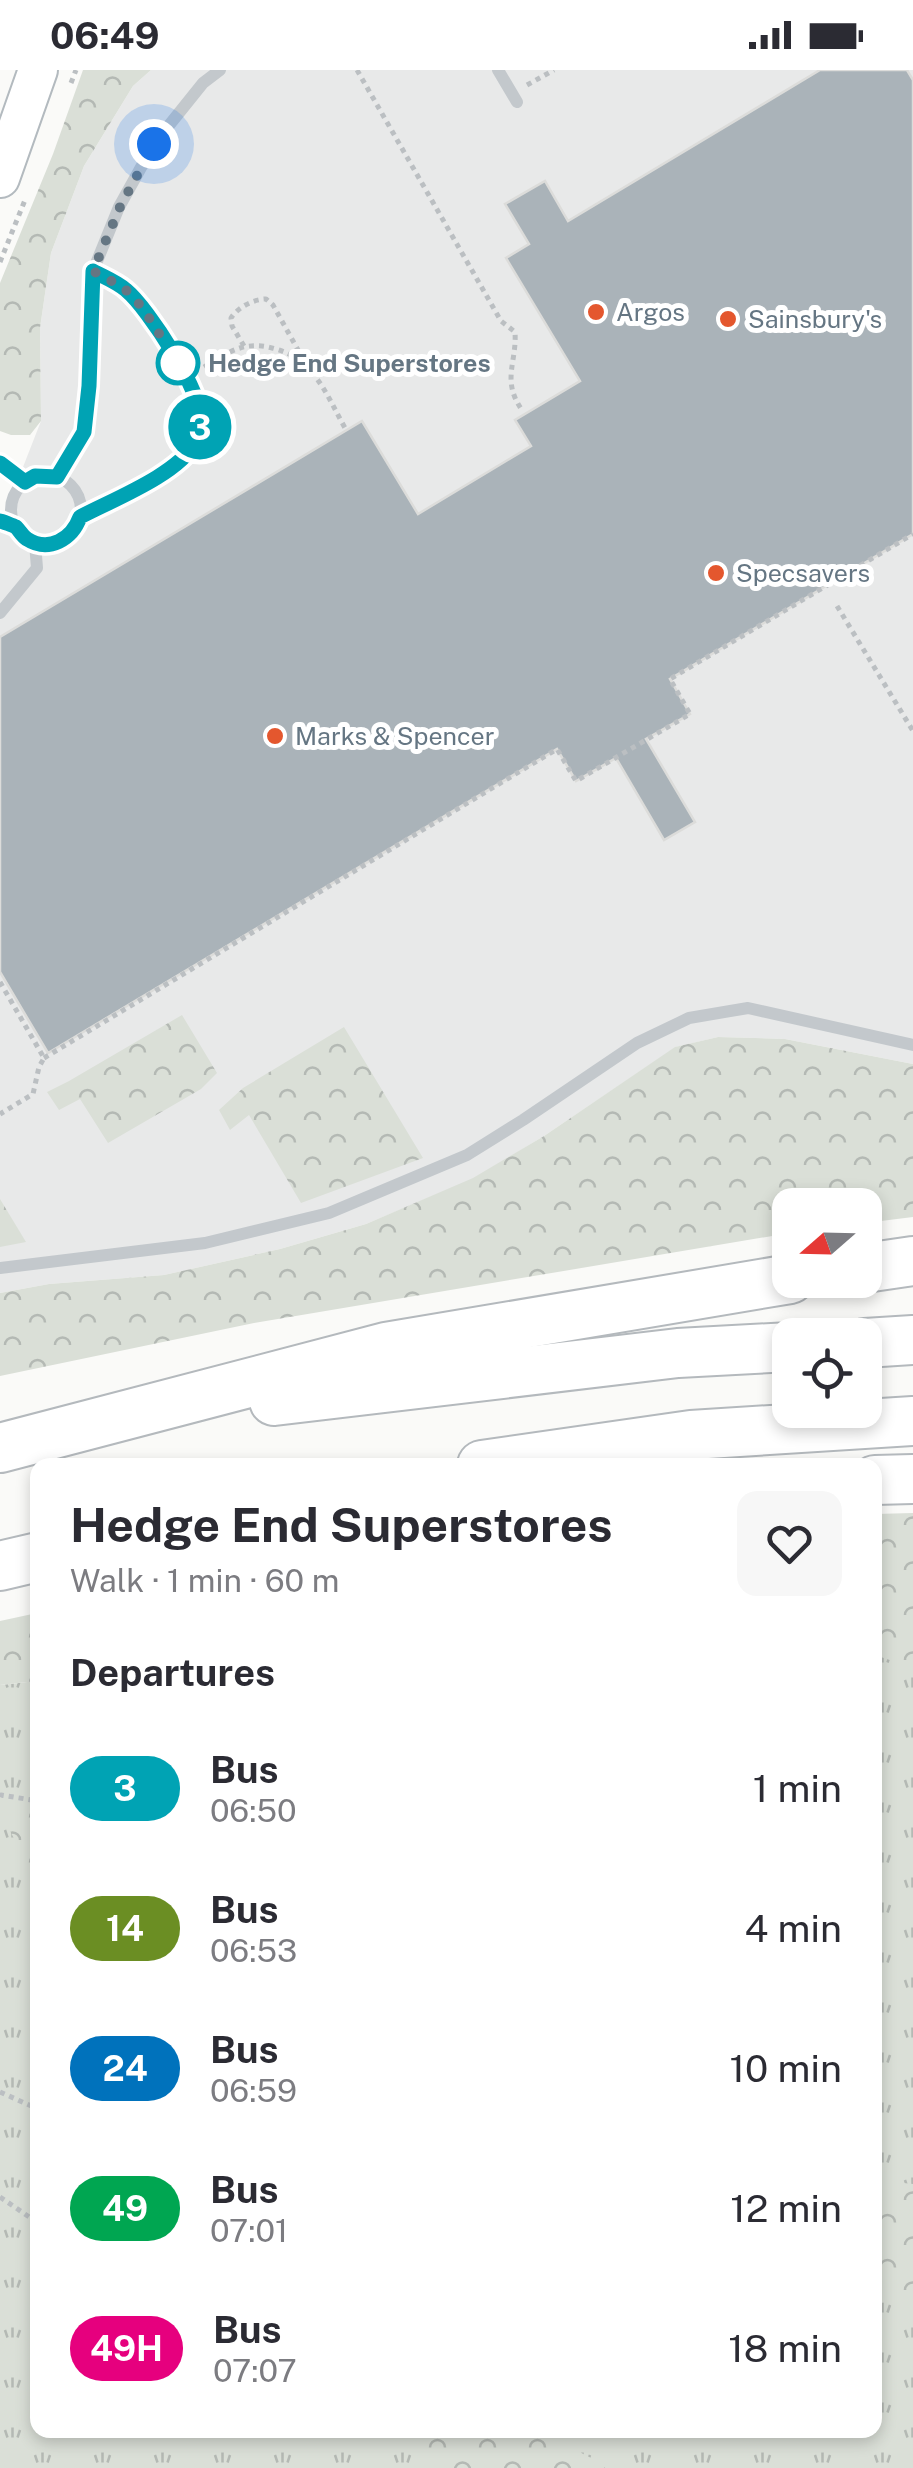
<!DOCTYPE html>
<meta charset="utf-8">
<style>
:root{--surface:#fff;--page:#f7f7f7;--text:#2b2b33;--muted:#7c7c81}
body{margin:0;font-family:"Public Sans",sans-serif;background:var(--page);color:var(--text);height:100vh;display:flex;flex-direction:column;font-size:38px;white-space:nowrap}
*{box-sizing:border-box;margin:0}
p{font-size:32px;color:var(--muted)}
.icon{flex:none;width:55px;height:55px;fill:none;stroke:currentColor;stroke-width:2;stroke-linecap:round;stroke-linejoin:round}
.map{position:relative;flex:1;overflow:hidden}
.details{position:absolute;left:30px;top:1388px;width:852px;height:980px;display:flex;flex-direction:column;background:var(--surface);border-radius:20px;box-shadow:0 5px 15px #0003}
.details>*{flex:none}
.badge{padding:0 20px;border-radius:32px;font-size:35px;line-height:65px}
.needle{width:65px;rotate:250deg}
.buttons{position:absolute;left:772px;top:1118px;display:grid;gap:20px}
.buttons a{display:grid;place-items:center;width:110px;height:110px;border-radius:20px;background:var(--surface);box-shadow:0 5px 15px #0003;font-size:50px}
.you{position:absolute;width:50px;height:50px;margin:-25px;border:8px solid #fff;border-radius:50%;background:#1a73e8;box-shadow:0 0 0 15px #1a73e833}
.map>.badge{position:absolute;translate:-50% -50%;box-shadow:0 0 0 5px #fff}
h2{padding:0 40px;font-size:38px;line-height:90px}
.round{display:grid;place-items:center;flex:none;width:105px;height:105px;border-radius:20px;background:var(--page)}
.head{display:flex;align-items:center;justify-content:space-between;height:170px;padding:0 40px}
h1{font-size:48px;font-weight:700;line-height:75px}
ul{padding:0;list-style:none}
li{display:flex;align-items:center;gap:30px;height:140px;padding:0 40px}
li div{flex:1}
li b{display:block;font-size:38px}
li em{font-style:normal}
li .badge{min-width:110px;font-weight:700;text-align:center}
.status{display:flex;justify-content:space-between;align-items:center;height:70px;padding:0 50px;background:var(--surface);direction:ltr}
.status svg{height:28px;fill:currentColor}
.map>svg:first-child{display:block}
.built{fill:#e8e9e9}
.grass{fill:url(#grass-tufts)}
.forest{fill:url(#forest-crowns)}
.building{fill:#aab3b9;stroke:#dcdcda;stroke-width:2.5}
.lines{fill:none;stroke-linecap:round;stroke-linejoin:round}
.secondary-casing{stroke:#b3babf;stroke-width:42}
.highway-casing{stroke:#b4b9bd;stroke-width:52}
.path{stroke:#bbbfc2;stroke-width:5;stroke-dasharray:5 5;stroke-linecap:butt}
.lane{stroke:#c3c8cc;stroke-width:12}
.secondary{stroke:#fff;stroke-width:38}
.highway{stroke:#fff;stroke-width:48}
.line-casing{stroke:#fff;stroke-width:22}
.line{stroke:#00a3b4;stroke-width:15}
.walk{stroke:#657683;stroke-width:10;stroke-dasharray:0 18}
.poi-dot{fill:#e4572e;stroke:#fff;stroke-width:4}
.stop-dot{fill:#fff;stroke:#00a3b4;stroke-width:5}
.labels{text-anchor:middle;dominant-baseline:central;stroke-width:10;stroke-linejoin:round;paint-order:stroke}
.poi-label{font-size:25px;fill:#657683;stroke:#fff;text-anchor:start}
.stop-label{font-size:25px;font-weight:bold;fill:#657683;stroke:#fff;text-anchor:start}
</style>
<div class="status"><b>06:49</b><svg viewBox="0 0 49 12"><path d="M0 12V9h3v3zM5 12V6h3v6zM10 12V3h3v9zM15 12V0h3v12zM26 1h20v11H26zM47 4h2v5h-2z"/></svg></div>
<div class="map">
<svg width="913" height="2398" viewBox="0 0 913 2398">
<defs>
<pattern id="grass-tufts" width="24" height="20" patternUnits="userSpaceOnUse" patternTransform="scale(2.5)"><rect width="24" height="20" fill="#dadfd7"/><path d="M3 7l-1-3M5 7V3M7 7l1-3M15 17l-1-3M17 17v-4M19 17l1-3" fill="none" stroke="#b4b9b4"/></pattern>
<pattern id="forest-crowns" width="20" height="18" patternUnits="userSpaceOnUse" patternTransform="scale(2.5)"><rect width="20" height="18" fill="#dadfd7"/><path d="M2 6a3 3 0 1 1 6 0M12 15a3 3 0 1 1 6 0" fill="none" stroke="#b4b9b4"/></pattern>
</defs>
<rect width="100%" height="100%" fill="#fafaf8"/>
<!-- built -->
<path class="built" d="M151,0H913V994L785,969L718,967L676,977L544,1066L473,1109L366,1154L280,1179L164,1205L49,1214L0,1223V456L41,351L40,258L51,183L84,96L133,16Z"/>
<!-- grass -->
<path class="grass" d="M913,1500V2398H0V1615L37,1611L38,2360H875V1504Z"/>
<!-- forest -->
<g class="forest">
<path d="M83,0H151L133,16L84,96L51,183L40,258L41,351L30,365H11L0,361V213L53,84Z"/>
<path d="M182,945L217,1003L201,1019L108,1073L80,1029L59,1040L47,1022L69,1011Z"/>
<path d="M344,957L423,1088L301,1133L249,1045L230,1060L219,1040L243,1018Z"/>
<path d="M718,967L785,969L913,994V1147L865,1153V1135H790V1163L254,1253L0,1306V1223L49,1214L164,1205L280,1179L366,1154L473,1108L544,1066L675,977Z"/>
<path d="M0,1129L26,1172L0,1177Z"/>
<path d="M913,1443V1598L875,1585V1444Z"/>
<path d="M37,1543V1611L0,1615V1551Z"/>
<path d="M33,1734H37V1806L26,1792L7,1755Z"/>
<path d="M894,2112L913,2114V2230L875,2233V2117Z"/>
<path d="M399,2360H536L599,2392L605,2398H446Z"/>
</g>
<!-- building -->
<path class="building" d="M820,0H907L913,10V464L670,609L690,644L646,669L695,752L664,770L616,688L576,711L557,679L48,983L0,902V567L362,351L418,444L531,376L515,350L580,311L506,188L529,174L505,134L545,111L568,151Z"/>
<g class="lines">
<defs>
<path id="secondary" d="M0,108L38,0"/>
<g id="highway">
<path d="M865,1198L913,1191"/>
<path d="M865,1273L913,1270"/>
<path d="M274,1331L678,1283L790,1277"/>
<path d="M0,1378L386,1277L790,1209"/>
<path d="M482,1395L691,1365L913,1351"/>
<path d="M875,1410L913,1409"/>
<path d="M0,1496L38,1487"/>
</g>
</defs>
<!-- secondary casing -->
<use href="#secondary" class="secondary-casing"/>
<!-- highway casing -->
<use href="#highway" class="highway-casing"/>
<!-- path -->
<g class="path">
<path d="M357,0L501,251L515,262C517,293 501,310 522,340"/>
<path d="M71,13L76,0"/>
<path d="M527,15L554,0"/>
<path d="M0,192L25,130"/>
<path d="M244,276L232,256L231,248C238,237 254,229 266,229L273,235L303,289"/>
<path d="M204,297C215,290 227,282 240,278C249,275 262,275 272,278C314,288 326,324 345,358"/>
<path d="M837,536L913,661"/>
<path d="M0,912L44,988L39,997L33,1024L0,1044"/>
<path d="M44,988L557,679L576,711L690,644L670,609L913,464"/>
<path d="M0,1727L1,1725L38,1731"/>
<path d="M0,2022L38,2039"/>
<path d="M0,2127L38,2153"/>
</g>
<!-- lane -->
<g class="lane">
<path d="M498,0L517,32"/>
<path d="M0,393L25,412"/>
<circle cx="46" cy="440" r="35"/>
<path d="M57,407L84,362L89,317L93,201L119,137L154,74L203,13L220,0"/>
<path d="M80,447C112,430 178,405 195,373C198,368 201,357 201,351C202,321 149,240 126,220C117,212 104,207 93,201"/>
<path d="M0,543L37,498L35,473"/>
<path d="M0,1198L205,1173L329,1143L467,1085L523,1050L637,973L689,948L748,938L913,975"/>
</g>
<!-- secondary -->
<use href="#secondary" class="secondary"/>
<!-- highway -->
<use href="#highway" class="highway"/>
</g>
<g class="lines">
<defs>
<path id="line" d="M0,393L25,412L35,406L57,407L84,362L89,316L93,201C104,207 117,212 126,220C149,239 202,322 201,351C201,357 198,368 195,373C177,405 112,430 80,447C72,469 49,483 27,469C22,466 20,461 16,457C14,456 2,451 0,451"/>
</defs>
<!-- line casing -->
<use href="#line" class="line-casing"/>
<!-- line -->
<use href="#line" class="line"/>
<!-- walk -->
<path class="walk" d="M154,74L120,137L93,201L124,218L142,237L178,293"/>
</g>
<!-- markers -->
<g class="poi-dot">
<circle cx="596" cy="242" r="10"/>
<circle cx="728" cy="249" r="10"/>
<circle cx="716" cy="503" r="10"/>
<circle cx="275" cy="666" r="10"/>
</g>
<circle class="stop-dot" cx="178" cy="293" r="20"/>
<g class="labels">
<!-- poi labels -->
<g class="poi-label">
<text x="616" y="242">Argos</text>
<text x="748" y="249">Sainsbury's</text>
<text x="736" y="503">Specsavers</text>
<text x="295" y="666">Marks &amp; Spencer</text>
</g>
<!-- stop labels -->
<g class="stop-label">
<text x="208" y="293">Hedge End Superstores</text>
</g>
</g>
</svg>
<div class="buttons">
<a><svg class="needle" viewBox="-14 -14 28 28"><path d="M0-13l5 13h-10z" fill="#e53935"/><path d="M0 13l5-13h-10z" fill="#7c7c81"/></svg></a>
<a><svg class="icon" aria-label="locate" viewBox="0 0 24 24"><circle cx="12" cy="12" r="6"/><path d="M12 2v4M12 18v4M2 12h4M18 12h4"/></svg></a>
</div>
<div class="you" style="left:154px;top:74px"></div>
<b class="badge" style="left:200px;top:357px;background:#00a3b4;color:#fff">3</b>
<section class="details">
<div class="head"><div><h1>Hedge End Superstores</h1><p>Walk · 1 min · 60 m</p></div><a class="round"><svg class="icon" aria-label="heart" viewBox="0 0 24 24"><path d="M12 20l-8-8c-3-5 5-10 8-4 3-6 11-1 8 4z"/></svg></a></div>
<h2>Departures</h2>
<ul>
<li><span class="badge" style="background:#00a3b4;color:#fff">3</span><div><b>Bus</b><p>06:50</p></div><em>1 min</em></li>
<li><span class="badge" style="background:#6b8e23;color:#fff">14</span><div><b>Bus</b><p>06:53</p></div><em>4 min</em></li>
<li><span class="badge" style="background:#0072bc;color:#fff">24</span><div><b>Bus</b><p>06:59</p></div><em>10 min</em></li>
<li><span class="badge" style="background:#00a651;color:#fff">49</span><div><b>Bus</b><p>07:01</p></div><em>12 min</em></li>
<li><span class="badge" style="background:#e6007e;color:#fff">49H</span><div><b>Bus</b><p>07:07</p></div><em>18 min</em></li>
</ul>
</section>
</div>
